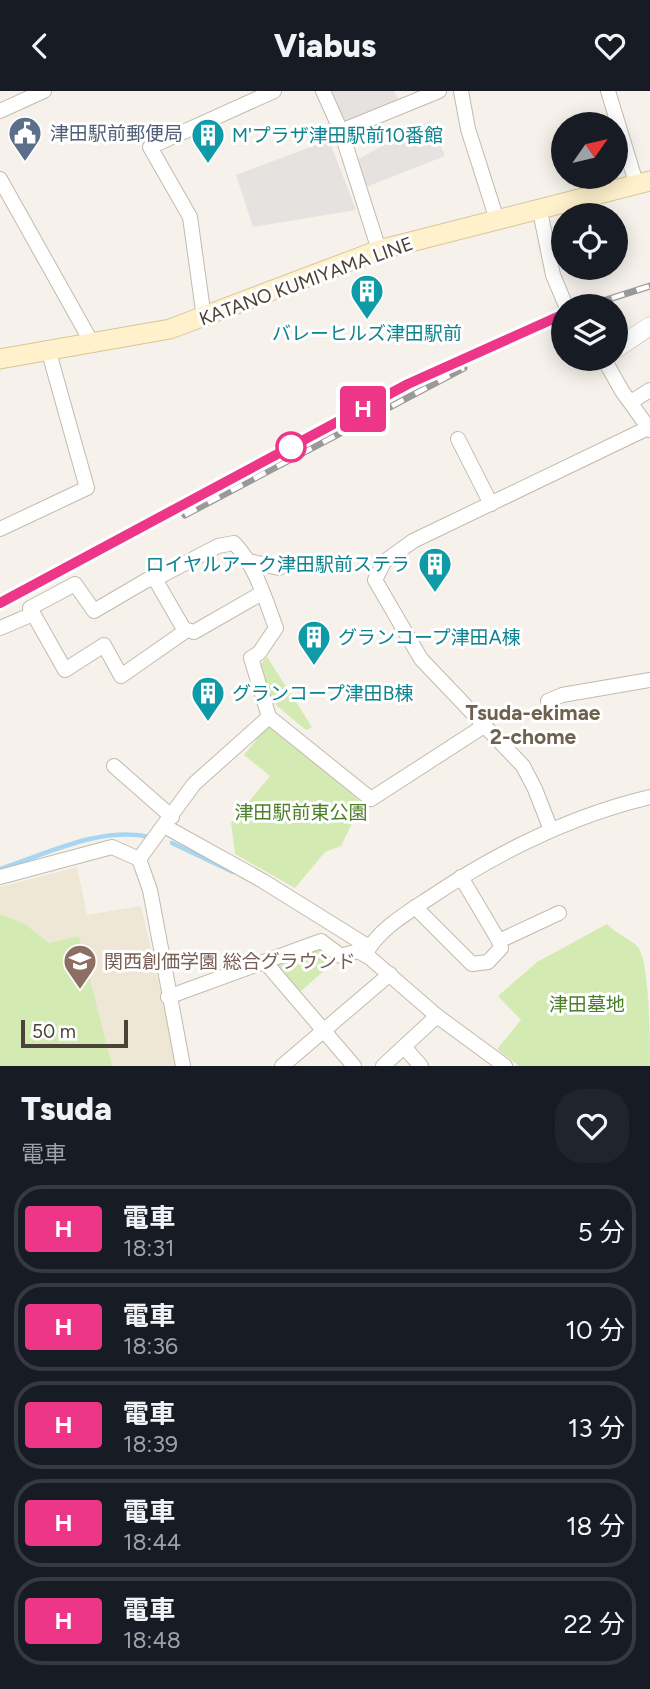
<!DOCTYPE html>
<html lang="ja">
<meta charset="utf-8">
<style>
:root{--surface:#171b24;--page:#20242c;--text:#f1f3f6;--muted:#9ea1a6;--line:#363941}
body{margin:0;font-family:Figtree,"Noto Sans JP",sans-serif;background:var(--page);color:var(--text);height:100vh;display:flex;flex-direction:column;font-size:26px;white-space:nowrap}
*{box-sizing:border-box;margin:0}
p{font-size:23px;color:var(--muted)}
.icon{flex:none;width:38px;height:38px;fill:none;stroke:currentColor;stroke-width:2;stroke-linecap:round;stroke-linejoin:round}
.map{position:relative;height:975px;overflow:hidden}
.side{display:flex;flex-direction:column;background:var(--surface);flex:1}
.side>*{flex:none}
.badge{padding:0 14px;border-radius:5px;font-size:24px;line-height:46px}
.needle{width:46px;rotate:56deg}
.buttons{position:absolute;left:551px;top:21px;display:grid;gap:14px}
.buttons a{display:grid;place-items:center;width:77px;height:77px;border-radius:50%;background:var(--surface);box-shadow:0 4px 18px #0003;font-size:35px}
.scale{position:absolute;left:21px;bottom:18px;width:107px;box-sizing:border-box;padding-left:7px;border:4px solid #4b4338;border-top:0;font-size:19px;line-height:24px;white-space:nowrap;color:#4b4338;-webkit-text-stroke:5px #fff;paint-order:stroke}
.map>.badge{position:absolute;translate:-50% -50%;box-shadow:0 0 0 4px #fff}
.round{display:grid;place-items:center;flex:none;width:74px;height:74px;border-radius:28px;background:var(--page)}
.headline{display:flex;align-items:center;justify-content:space-between;height:119px;padding:0 21px}
h1{font-size:33px;font-weight:800;line-height:52px}
ul{padding:0;list-style:none}
li{display:flex;align-items:center;gap:21px;height:88px;margin:0 14px 10px;padding:0 7px;border:4px solid var(--line);border-radius:28px}
li div{flex:1}
li b{display:block;font-size:26px}
li em{font-style:normal}
li .badge{min-width:77px;font-weight:700;text-align:center}
header{display:flex;justify-content:space-between;align-items:center;height:91px;padding:0 21px;background:var(--surface);font-size:32px;font-weight:800}
.map>svg:first-child{display:block}
.education{fill:#efe7d5}
.green{fill:#d3ebb3}
.parking{fill:#e5e2df}
.lines{fill:none;stroke-linecap:round;stroke-linejoin:round}
.stream{stroke:#a7d6f3;stroke-width:4.5}
.minor-casing{stroke:#c2baad;stroke-width:16}
.tertiary-casing{stroke:#c2baad;stroke-width:19}
.secondary-casing{stroke:#d7c59a;stroke-width:21}
.minor{stroke:#fff;stroke-width:14}
.tertiary{stroke:#fff;stroke-width:18}
.secondary{stroke:#fff1cc;stroke-width:19}
.rail-casing{stroke:#999;stroke-width:7}
.rail{stroke:#fff;stroke-width:4.5;stroke-dasharray:13;stroke-linecap:butt}
.line-casing{stroke:#fff;stroke-width:16}
.line{stroke:#ee3689;stroke-width:10}
.stop-dot{fill:#fff;stroke:#ee3689;stroke-width:3.5}
.labels{text-anchor:middle;dominant-baseline:central;stroke-width:6;stroke-linejoin:round;paint-order:stroke}
.service-label{font-size:19px;fill:#4e5e75;stroke:#fff;text-anchor:start}
.culture-label{font-size:19px;fill:#0d838f;stroke:#fff;text-anchor:start}
.street-label{font-size:19px;fill:#4b4338;stroke:#fff}
.park-label{font-size:19px;fill:#4b7f28;stroke:#fff}
.education-label{font-size:19px;fill:#785e54;stroke:#fff;text-anchor:start}
.neighbourhood-label{font-size:21px;font-weight:bold;fill:#6e614f;stroke:#fff}
</style>
<header><svg class="icon" aria-label="back" viewBox="0 0 24 24"><path d="M15 5l-7 7 7 7"/></svg>Viabus<svg class="icon" aria-label="heart" viewBox="0 0 24 24"><path d="M12 20l-8-8c-3-5 5-10 8-4 3-6 11-1 8 4z"/></svg></header>
<div class="map">
<svg width="650" height="975" viewBox="0 0 650 975">
<rect width="100%" height="100%" fill="#f6f2eb"/>
<!-- education -->
<path class="education" d="M77,776L87,824L141,815L178,975H0V796Z"/>
<!-- green -->
<g class="green">
<path d="M267,566L312,636L306,639L270,609L261,573Z"/>
<path d="M270,632L362,712L341,755L325,761L295,797L235,763L231,732L270,685L244,664Z"/>
<path d="M0,823L23,832L49,852L79,845L112,975H0Z"/>
<path d="M607,833C616,843 629,847 638,856C650,873 650,949 650,975H519L497,958L521,929L498,905L537,871Z"/>
<path d="M319,855L337,868L300,901L275,872Z"/>
</g>
<!-- parking -->
<g class="parking">
<path d="M328,0H394L400,12L343,35Z"/>
<path d="M430,30L445,65L366,96L358,68Z"/>
<path d="M329,49L356,119L253,136L236,84Z"/>
</g>
<g class="lines">
<!-- stream -->
<g class="stream">
<path d="M172,752L233,781"/>
<path d="M0,778C47,763 100,735 150,746"/>
</g>
<defs>
<g id="minor">
<path d="M323,0L341,40L379,159"/>
<path d="M461,0L468,38L497,129"/>
<path d="M608,0L637,95"/>
<path d="M0,20L44,0"/>
<path d="M341,40L439,0"/>
<path d="M0,88L92,252"/>
<path d="M540,120L553,184L566,215"/>
<path d="M204,227L190,126L150,56L274,0"/>
<path d="M604,268L622,300L650,339"/>
<path d="M631,311L650,299"/>
<path d="M458,348L491,413"/>
<path d="M0,438L87,397L48,258"/>
<path d="M249,470L279,477"/>
<path d="M155,488L185,540"/>
<path d="M262,502L194,541L187,539L121,585L104,554L65,579L30,517L75,493L94,520L147,489L155,488L218,455L234,452C256,475 265,508 276,537L259,562L251,567L269,626L371,708L484,635"/>
<path d="M0,537L33,523"/>
<path d="M548,610L562,604L650,589"/>
<path d="M114,675L172,726"/>
<path d="M166,736L263,790L369,856"/>
<path d="M551,739L535,698L523,675L421,568L375,489L384,471L413,450L648,337"/>
<path d="M139,768L194,693L269,626"/>
<path d="M0,786L112,756L139,768L150,799L183,975"/>
<path d="M415,816L472,873L488,871L501,857L499,850L461,786"/>
<path d="M499,850L559,822"/>
<path d="M365,864C378,839 405,823 428,808C496,762 570,725 650,706"/>
<path d="M265,871L354,975"/>
<path d="M168,906L321,850L341,865L358,860L369,866L437,925L505,975"/>
<path d="M404,956L421,975"/>
<path d="M282,975L390,883"/>
<path d="M383,975L437,925"/>
</g>
<path id="tertiary" d="M616,258L650,235"/>
<path id="secondary" d="M0,268L170,238L379,159L650,90"/>
</defs>
<!-- minor casing -->
<use href="#minor" class="minor-casing"/>
<!-- tertiary casing -->
<use href="#tertiary" class="tertiary-casing"/>
<!-- secondary casing -->
<use href="#secondary" class="secondary-casing"/>
<!-- minor -->
<use href="#minor" class="minor"/>
<!-- tertiary -->
<use href="#tertiary" class="tertiary"/>
<!-- secondary -->
<use href="#secondary" class="secondary"/>
<defs>
<g id="rail">
<path d="M587,215L650,195"/>
<path d="M185,424L464,277"/>
<path d="M0,512L408,294L564,223"/>
</g>
</defs>
<!-- rail casing -->
<use href="#rail" class="rail-casing"/>
<!-- rail -->
<use href="#rail" class="rail"/>
</g>
<g class="lines">
<defs>
<path id="line" d="M0,512L408,293L564,223"/>
</defs>
<!-- line casing -->
<use href="#line" class="line-casing"/>
<!-- line -->
<use href="#line" class="line"/>
</g>
<!-- icons -->
<defs>
<symbol id="civic-pin" viewBox="-11 -11 22 30"><path d="M0 17L-7.5 6A9.5 9.5 0 1 1 7.5 6Z" fill="#5c6f8a" stroke="#fff"/><path d="M-.6-6.5H3V-4.5H.6V-3L4-1V1h2V6H-6V1h2V-1L-.6-3ZM-1.2 2.5V6h2.4V2.5Z" fill="#fff"/></symbol>
<symbol id="building-pin" viewBox="-11 -11 22 30"><path d="M0 17L-7.5 6A9.5 9.5 0 1 1 7.5 6Z" fill="#0f9aa8" stroke="#fff"/><path d="M-4-6H4V6H1V3H-1V6H-4ZM-2.5-4.3h1.7v1.8h-1.7ZM.8-4.3h1.7v1.8H.8ZM-2.5-1h1.7V.8h-1.7ZM.8-1h1.7V.8H.8Z" fill="#fff"/></symbol>
<symbol id="school-pin" viewBox="-11 -11 22 30"><path d="M0 17L-7.5 6A9.5 9.5 0 1 1 7.5 6Z" fill="#8d6e63" stroke="#fff"/><path d="M0-5L7-2L0 1L-7-2ZM-4 1L0 2.5L4 1V4Q0 6-4 4Z" fill="#fff"/></symbol>
</defs>
<g fill-rule="evenodd">
<use href="#civic-pin" x="6" y="23" width="38" height="52"/>
<use href="#building-pin" x="189" y="25" width="38" height="52"/>
<use href="#building-pin" x="348" y="181" width="38" height="52"/>
<use href="#building-pin" x="416" y="454" width="38" height="52"/>
<use href="#building-pin" x="295" y="527" width="38" height="52"/>
<use href="#building-pin" x="189" y="583" width="38" height="52"/>
<use href="#school-pin" x="61" y="851" width="38" height="52"/>
</g>
<!-- markers -->
<circle class="stop-dot" cx="291" cy="356" r="14"/>
<g class="labels">
<!-- service labels -->
<g class="service-label">
<text x="50" y="42">津田駅前郵便局</text>
</g>
<!-- culture labels -->
<g class="culture-label">
<text x="232" y="44">M'プラザ津田駅前10番館</text>
<text x="367" y="242" text-anchor="middle">バレーヒルズ津田駅前</text>
<text x="410" y="473" text-anchor="end">ロイヤルアーク津田駅前ステラ</text>
<text x="338" y="546">グランコープ津田A棟</text>
<text x="232" y="602">グランコープ津田B棟</text>
</g>
<!-- street labels -->
<g class="street-label">
<text transform="translate(306 190) rotate(-20)">KATANO KUMIYAMA LINE</text>
</g>
<!-- park labels -->
<g class="park-label">
<text x="301" y="721">津田駅前東公園</text>
<text x="587" y="913">津田墓地</text>
</g>
<!-- education labels -->
<g class="education-label">
<text x="104" y="870">関西創価学園 総合グラウンド</text>
</g>
<!-- neighbourhood labels -->
<g class="neighbourhood-label">
<text x="533" y="621">Tsuda-ekimae<tspan x="533" dy="24">2-chome</tspan></text>
</g>
</g>
</svg>
<div class="buttons">
<a><svg class="needle" viewBox="-14 -14 28 28"><path d="M0-13l5 13h-10z" fill="#e53935"/><path d="M0 13l5-13h-10z" fill="#9ea1a6"/></svg></a>
<a><svg class="icon" aria-label="locate" viewBox="0 0 24 24"><circle cx="12" cy="12" r="6"/><path d="M12 2v4M12 18v4M2 12h4M18 12h4"/></svg></a>
<a><svg class="icon" aria-label="layers" viewBox="0 0 24 24"><path d="M12 4l9 5-9 5-9-5zM3 14l9 5 9-5"/></svg></a>
</div>
<div class="scale">50 m</div>
<b class="badge" style="left:363px;top:318px;background:#ee3689;color:#fff">H</b>
</div>
<section class="side">
<div class="headline"><div><h1>Tsuda</h1><p>電車</p></div><a class="round"><svg class="icon" aria-label="heart" viewBox="0 0 24 24"><path d="M12 20l-8-8c-3-5 5-10 8-4 3-6 11-1 8 4z"/></svg></a></div>
<ul>
<li><span class="badge" style="background:#ee3689;color:#fff">H</span><div><b>電車</b><p>18:31</p></div><em>5 分</em></li>
<li><span class="badge" style="background:#ee3689;color:#fff">H</span><div><b>電車</b><p>18:36</p></div><em>10 分</em></li>
<li><span class="badge" style="background:#ee3689;color:#fff">H</span><div><b>電車</b><p>18:39</p></div><em>13 分</em></li>
<li><span class="badge" style="background:#ee3689;color:#fff">H</span><div><b>電車</b><p>18:44</p></div><em>18 分</em></li>
<li><span class="badge" style="background:#ee3689;color:#fff">H</span><div><b>電車</b><p>18:48</p></div><em>22 分</em></li>
</ul>
</section>
